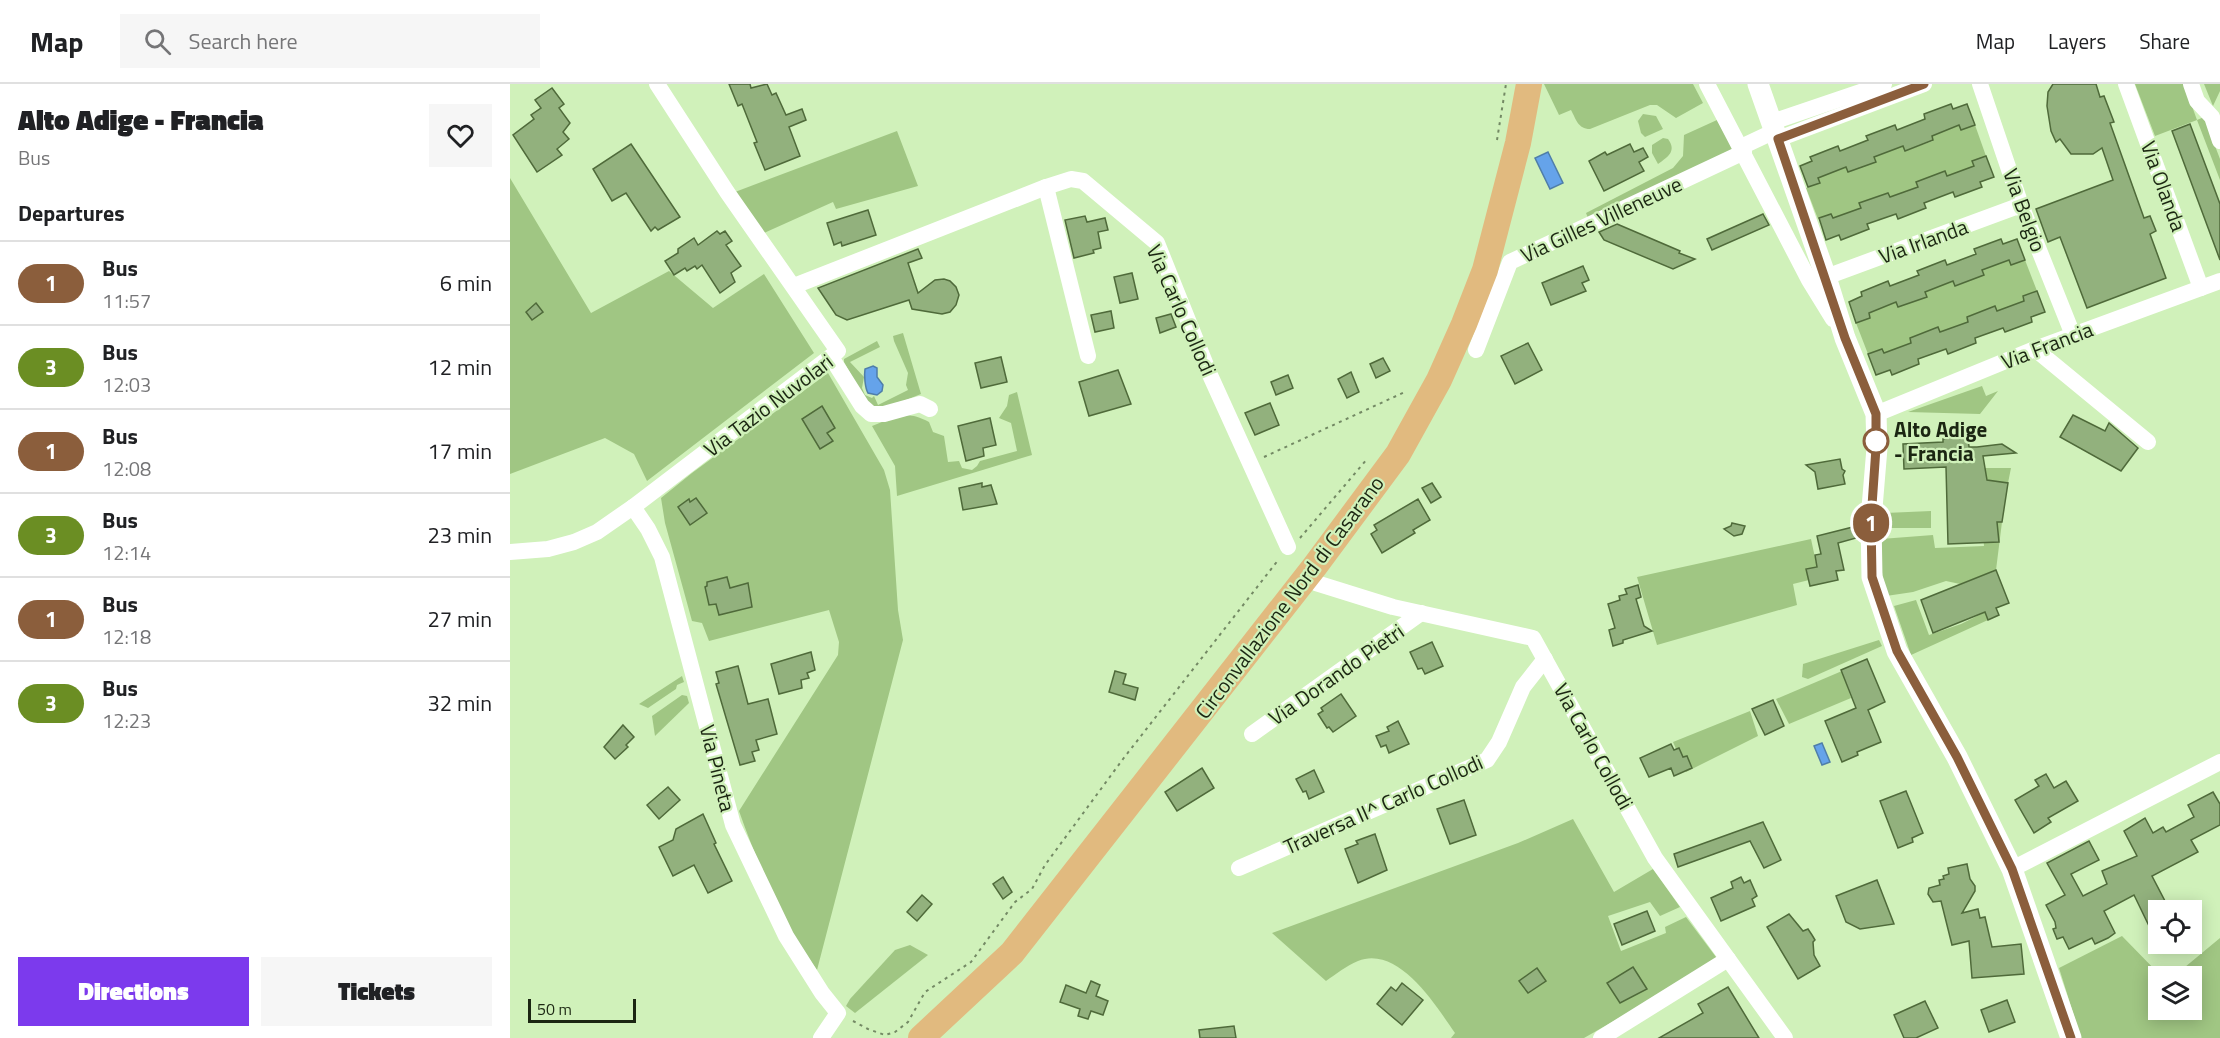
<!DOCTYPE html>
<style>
:root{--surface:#fff;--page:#f6f6f6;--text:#202124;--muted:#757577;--line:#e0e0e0;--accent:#7c3aed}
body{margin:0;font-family:"Titillium Web",sans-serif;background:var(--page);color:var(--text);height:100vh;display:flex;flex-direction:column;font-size:22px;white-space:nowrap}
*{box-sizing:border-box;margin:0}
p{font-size:20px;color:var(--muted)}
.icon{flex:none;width:33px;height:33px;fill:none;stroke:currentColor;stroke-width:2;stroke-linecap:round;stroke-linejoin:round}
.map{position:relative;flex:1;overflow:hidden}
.side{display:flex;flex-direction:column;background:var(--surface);width:510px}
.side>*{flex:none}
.badge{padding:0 12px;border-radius:20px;font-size:21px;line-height:39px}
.tools{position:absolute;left:1638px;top:816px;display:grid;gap:12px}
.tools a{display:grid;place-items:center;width:54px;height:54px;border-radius:0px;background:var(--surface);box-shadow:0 3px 15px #0003;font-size:30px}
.scale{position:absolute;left:18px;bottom:15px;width:108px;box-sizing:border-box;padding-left:6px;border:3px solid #1b2612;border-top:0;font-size:16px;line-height:21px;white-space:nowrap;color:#1b2612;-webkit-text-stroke:4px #d0f1ba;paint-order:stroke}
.map>.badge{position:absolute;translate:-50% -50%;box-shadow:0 0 0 3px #fff}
h2{padding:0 18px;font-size:22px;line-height:54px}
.round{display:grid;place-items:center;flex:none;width:63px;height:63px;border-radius:0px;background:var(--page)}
.headline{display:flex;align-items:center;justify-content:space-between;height:102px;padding:0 18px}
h1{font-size:28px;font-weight:800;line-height:45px}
.cta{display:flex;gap:12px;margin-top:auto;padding:12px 18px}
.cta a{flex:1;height:69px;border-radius:0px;background:var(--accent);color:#fff;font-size:24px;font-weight:800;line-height:69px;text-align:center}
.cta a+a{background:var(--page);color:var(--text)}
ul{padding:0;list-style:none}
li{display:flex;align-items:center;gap:18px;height:84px;padding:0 18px;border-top:2px solid var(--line)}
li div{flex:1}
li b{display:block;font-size:22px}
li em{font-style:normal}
li .badge{min-width:66px;font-weight:700;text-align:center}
header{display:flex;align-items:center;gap:36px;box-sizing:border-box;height:84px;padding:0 30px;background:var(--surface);border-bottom:2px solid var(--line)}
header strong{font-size:28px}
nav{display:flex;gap:33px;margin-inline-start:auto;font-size:21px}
.search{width:420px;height:54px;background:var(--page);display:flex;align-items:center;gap:15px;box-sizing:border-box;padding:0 21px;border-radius:0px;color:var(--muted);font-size:22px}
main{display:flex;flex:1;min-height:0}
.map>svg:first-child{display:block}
.green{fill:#a0c683}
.water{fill:#65a3ea;stroke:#4f7ea9;stroke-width:1.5}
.building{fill:#92b17d;stroke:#4f6a3a;stroke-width:1.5}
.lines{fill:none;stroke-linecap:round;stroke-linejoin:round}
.path{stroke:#738964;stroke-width:2;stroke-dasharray:3 4.5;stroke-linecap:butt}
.minor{stroke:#fff;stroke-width:16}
.tertiary{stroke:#fff;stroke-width:21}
.primary{stroke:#e1ba7f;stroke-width:26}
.line-casing{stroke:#fff;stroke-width:14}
.line{stroke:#8b5e3c;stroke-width:9}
.stop-dot{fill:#fff;stroke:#8b5e3c;stroke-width:3}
.labels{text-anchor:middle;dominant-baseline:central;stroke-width:4.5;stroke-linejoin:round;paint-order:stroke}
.street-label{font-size:21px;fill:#1b2612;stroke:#d0f1ba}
.stop-label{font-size:21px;font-weight:bold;fill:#1b2612;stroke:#d0f1ba;text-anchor:start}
</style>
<header>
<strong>Map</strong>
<div class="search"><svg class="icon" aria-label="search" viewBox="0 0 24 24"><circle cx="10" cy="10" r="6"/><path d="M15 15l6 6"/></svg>Search here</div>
<nav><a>Map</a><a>Layers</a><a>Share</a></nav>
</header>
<main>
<section class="side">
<div class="headline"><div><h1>Alto Adige - Francia</h1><p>Bus</p></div><a class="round"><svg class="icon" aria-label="heart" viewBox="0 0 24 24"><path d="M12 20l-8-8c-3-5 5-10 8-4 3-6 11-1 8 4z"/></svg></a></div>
<h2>Departures</h2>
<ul>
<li><span class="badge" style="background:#8b5e3c;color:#fff">1</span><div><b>Bus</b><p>11:57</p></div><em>6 min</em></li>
<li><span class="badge" style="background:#6b8e23;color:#fff">3</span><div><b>Bus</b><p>12:03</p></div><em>12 min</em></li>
<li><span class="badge" style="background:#8b5e3c;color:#fff">1</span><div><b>Bus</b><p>12:08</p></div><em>17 min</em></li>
<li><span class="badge" style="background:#6b8e23;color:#fff">3</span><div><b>Bus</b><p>12:14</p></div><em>23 min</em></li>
<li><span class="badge" style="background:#8b5e3c;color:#fff">1</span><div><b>Bus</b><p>12:18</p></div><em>27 min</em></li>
<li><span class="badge" style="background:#6b8e23;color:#fff">3</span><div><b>Bus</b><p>12:23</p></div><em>32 min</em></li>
</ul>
<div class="cta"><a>Directions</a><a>Tickets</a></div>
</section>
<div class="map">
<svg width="1710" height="954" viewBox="0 0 1710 954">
<rect width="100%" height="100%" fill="#d0f1ba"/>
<!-- green -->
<g class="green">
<path d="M1034,0H1183L1193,19L1166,34L1147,21H1140L1080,45C1068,45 1066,35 1061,26L1049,31Z"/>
<path d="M1625,0H1674L1687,36L1694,33L1710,75V96L1687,36L1645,52Z"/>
<path d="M1694,0H1710V7L1703,22Z"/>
<path d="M1133,30L1146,32L1153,45L1135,53L1131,49L1128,37Z"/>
<path d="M1207,36L1223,65L1078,134L1076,129L1163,84L1173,72L1174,51Z"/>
<path d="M1449,41L1451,46L1465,41L1476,72L1463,77L1464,82L1380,113L1377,109L1350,119L1351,124L1323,134L1321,130L1308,135L1296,104L1310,99L1308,94L1336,83L1338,88L1366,78L1364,73L1393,62L1395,67L1423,57L1422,52Z"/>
<path d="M387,47L408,102L326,125L323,118L254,149L225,108Z"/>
<path d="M1153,54L1158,55C1167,67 1158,73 1148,80L1142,69V61Z"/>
<path d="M0,94L81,229L159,187L203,224L254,190L304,269L137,397L124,370L95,354L0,390Z"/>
<path d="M1499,176L1501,181L1515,176L1527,207L1513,212L1514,217L1487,227L1485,222L1457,233L1458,238L1430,248L1428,244L1400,254L1401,259L1374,269L1372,265L1358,270L1346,239L1360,234L1359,229L1386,218L1388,223L1416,213L1415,208L1443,197L1446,202L1473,191L1472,186Z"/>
<path d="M393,249L411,310L371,326L357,319L334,278V275L367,257L370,263L340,278L354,293L352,304L355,311L362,314L364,312L368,321L398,306L396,301L398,289L384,257L383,252Z"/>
<path d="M318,289L374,386L380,406L388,526L393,556L307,886C272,838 249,783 229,727L328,571L329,558L319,526L199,557L192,539L182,537L155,439L151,414L182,389Z"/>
<path d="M1472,302L1476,312L1488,307L1470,330L1398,328Z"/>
<path d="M507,308L522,371L387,412L385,382L362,342C385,333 395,325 419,338L423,348L434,352L438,378L449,377L452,384L462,386L467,382L470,377L507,367L501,339L489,334L497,322L499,311Z"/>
<path d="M1472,384H1501L1498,399L1491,398L1473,411Z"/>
<path d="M1421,427V444H1372L1375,429Z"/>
<path d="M1472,438H1492L1486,486L1450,500L1436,497L1403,508L1376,512L1371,482V455L1423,451L1425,464L1474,462Z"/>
<path d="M1301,455L1307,483L1296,485L1299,496L1283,500L1287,521L1147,561L1127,493Z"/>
<path d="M1406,516L1419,551L1451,540L1475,528L1478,536L1401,571L1384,522Z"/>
<path d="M1369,556L1372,562L1298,595L1292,593L1293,580Z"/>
<path d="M1332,587L1341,614L1279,640L1266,615Z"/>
<path d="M172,592L174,598L167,601L166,605L138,624L129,620Z"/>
<path d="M172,611L177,612L179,619L145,652L142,632Z"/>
<path d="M1240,627L1248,652L1176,688L1163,658Z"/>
<path d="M1063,735L1104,808L1143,785L1170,823L1150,832L1140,818L1098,832L1111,867L1156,849L1155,843L1176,833L1209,877L1074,954H941L945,949C926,922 889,861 848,877C836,882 826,890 816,897L762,849L1008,759Z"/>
<path d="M1612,852L1651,892H1648V926H1682V892H1653L1664,883L1669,888L1710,854V954H1571L1549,884Z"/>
<path d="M400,861L418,871L345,929L336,922L340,915L385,866Z"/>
</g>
<!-- water -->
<g class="water">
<path d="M1038,68L1053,99L1040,105L1025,74Z"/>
<path d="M363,282L367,284V293L373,301L372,307L367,311L358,309C355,304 354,291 355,285Z"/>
<path d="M1312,659L1320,678L1312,681L1304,662Z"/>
</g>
<!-- building -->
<g class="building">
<path d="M219,0H240L241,4L257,0L262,11L266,9L276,31L292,25L296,36L279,43L290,72L255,86L244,59L247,58L232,20L228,22Z"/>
<path d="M1543,0H1586L1590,13L1594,12L1604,38L1600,39L1634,134L1640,132L1646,147L1640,150L1656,194L1577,224L1550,153L1538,158L1526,125L1603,96L1592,64L1583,70H1561L1550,55L1546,58L1541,47L1537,22L1538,8Z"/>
<path d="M42,4L54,20L49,24L60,39L53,48L59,55L47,65L52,71L27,88L3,51L24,35L21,31L31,24L25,16Z"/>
<path d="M1441,20L1443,25L1457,20L1465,41L1451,46L1449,41L1422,52L1423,56L1395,67L1393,62L1364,73L1366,78L1338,88L1336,83L1308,94L1310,99L1298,103L1290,82L1302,77L1300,73L1328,62L1330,67L1358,56L1356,52L1385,41L1387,46L1415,35L1414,30Z"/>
<path d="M1680,40L1710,120V176L1662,47Z"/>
<path d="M121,60L170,133L148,146L145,143L141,147L116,109L102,117L83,85Z"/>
<path d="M1120,60L1124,68L1133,64L1138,73L1129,78L1134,87L1094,107L1079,77L1095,68L1097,71Z"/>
<path d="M1476,72L1484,93L1470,98L1472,103L1445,113L1443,108L1414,119L1416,124L1388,135L1386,130L1357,140L1359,145L1331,156L1329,151L1316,156L1309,134L1321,130L1323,134L1351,124L1349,119L1378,109L1380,113L1408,103L1406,98L1435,87L1437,92L1464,82L1462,77Z"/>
<path d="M358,126L366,151L332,162L331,158L324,161L317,139Z"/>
<path d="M1253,130L1259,141L1202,166L1197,155Z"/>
<path d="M575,132L577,138L595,134L598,146L588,148L591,164L583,166L584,169L564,174L555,136Z"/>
<path d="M1107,140L1170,167L1169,169L1185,175L1163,185L1094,156L1089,148Z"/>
<path d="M207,147L210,150L215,147L222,157L216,161L231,182L221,189L225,198L210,209L192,181L187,185L185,182L177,187L175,184L164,191L155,177L168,169V165L184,154L188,161Z"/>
<path d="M1491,155L1493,160L1507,155L1515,176L1501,181L1499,176L1472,186L1474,191L1445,202L1443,197L1415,208L1417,213L1388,223L1386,218L1359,229L1360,234L1346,239L1339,218L1352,212L1351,208L1378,197L1380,202L1409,191L1407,187L1435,176L1437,181L1466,170L1464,165Z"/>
<path d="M408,165L412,174L398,179L408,209L425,196L434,195L440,197L446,203L449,211L446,221L440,228L432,230L402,225L399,216L337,236L326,231L308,204Z"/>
<path d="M1073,182L1079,196L1072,199L1076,207L1041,221L1032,199Z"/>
<path d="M622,189L628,215L610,219L604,193Z"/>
<path d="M1527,207L1535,228L1521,233L1522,238L1495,248L1493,244L1465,254L1466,259L1438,270L1436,265L1408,275L1409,280L1382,291L1380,286L1366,291L1358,270L1372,265L1374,269L1401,259L1400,254L1428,243L1430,248L1458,238L1457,233L1485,222L1487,227L1514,217L1513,212Z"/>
<path d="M26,219L33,228L22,236L16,228Z"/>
<path d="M601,227L604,244L585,248L581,231Z"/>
<path d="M661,230L666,243L650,249L646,234Z"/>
<path d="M1018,259L1032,286L1005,300L991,272Z"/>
<path d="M491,273L497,298L471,304L465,279Z"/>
<path d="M873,274L880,287L866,294L860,280Z"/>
<path d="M608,286L621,320L579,332L569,298Z"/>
<path d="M841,288L849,308L837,314L828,295Z"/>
<path d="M778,291L783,304L766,311L761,298Z"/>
<path d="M760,319L769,341L745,351L735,329Z"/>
<path d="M312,322L325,344L317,349L323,357L310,365L292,335Z"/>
<path d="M1563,331L1595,347L1599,339L1628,364L1611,387L1550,353Z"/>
<path d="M480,334L486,361L473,364L474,372L456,377L448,342Z"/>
<path d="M1458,352L1459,363H1467L1492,360L1506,369L1473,372L1477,396L1498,399L1492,438H1487L1489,458L1438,460L1436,383L1394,385L1393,360L1433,358V355Z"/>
<path d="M1330,375L1332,385L1335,387L1333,391L1335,400L1308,405L1305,388L1296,381Z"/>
<path d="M472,399V403L481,401L487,420L453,426L449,404Z"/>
<path d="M922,399L931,413L921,419L912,404Z"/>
<path d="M186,414L197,429L180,441L168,423L179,415L180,418Z"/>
<path d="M908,415L920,436L903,446L905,449L872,469L861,450L867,446L864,441Z"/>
<path d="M1222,439L1235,442L1232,450L1224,452L1214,445L1221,442Z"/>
<path d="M1343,443L1346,454L1328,459L1334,486L1326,487L1328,496L1300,502L1296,485L1307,483L1305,471L1311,470L1307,452Z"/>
<path d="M1486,486L1499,519L1486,524L1489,531L1478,536L1475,528L1423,549L1411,516Z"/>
<path d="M217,493L220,504L238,499L242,523L209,531L206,520L199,521L195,503L197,502V498Z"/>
<path d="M1128,501L1131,513L1126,515L1134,542L1142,547L1113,556V559L1103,562L1099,546L1105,544L1098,520L1110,516L1109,512L1117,510L1115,505Z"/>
<path d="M922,558L933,582L915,590L912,584L908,585L900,568Z"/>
<path d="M301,568L305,586L297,589L299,594L291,596L292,604L269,610L261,580Z"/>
<path d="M1357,575L1375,618L1358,626L1371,658L1347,668L1348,671L1332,678L1315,637L1346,624L1331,586Z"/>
<path d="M228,582L238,620L258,615L267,650L246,656L249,666L242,668L245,677L230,681L206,600L209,599L206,588Z"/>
<path d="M605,587L616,590L613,600L628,604L625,616L599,608Z"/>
<path d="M831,610L846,632L823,648L819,643L817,644L808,630L813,627L811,624Z"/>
<path d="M1263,616L1274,642L1255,651L1242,625Z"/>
<path d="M888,637L899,660L879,669L876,661L871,663L866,652L879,647L877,643Z"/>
<path d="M113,641L124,653L116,661L118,663L105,675L94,663Z"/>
<path d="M1161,660L1164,666L1169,664L1173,673L1177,672L1182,684L1164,692L1161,684L1139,693L1130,674Z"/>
<path d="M692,684L704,704L667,727L655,708Z"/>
<path d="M804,686L814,708L799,715L796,707L793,708L786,695Z"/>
<path d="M1536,690L1544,704L1556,697L1568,717L1538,734L1541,738L1524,749L1505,716L1529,702L1525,696Z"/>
<path d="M158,703L170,716L149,735L137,721Z"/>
<path d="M1396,707L1413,749L1402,754L1403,758L1388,764L1370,717Z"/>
<path d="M1703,708L1710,720V741L1681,756L1688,768L1642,792L1656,819L1648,823V839L1640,844L1624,811L1594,827L1605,849L1598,854L1585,860L1582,854L1559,865L1553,853L1547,855L1543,845L1546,844L1545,838L1536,821L1555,811L1537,779L1579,757L1589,776L1561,790L1573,812L1597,800L1592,787L1627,772L1614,747L1635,734L1643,749L1653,743L1656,748L1684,733L1678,721Z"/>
<path d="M954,716L966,751L940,760L927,725Z"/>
<path d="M193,730L206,759L204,760L222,797L198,809L184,781L163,792L149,763L163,756L166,745Z"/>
<path d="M1253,738L1271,776L1254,784L1240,757L1168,783L1164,770Z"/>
<path d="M865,750L877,786L848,799L835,765L848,760L846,757Z"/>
<path d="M1457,780L1460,795L1465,802V807L1452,829L1468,825L1470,834L1475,833L1482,863L1511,860L1514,890L1462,894L1459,857L1442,861L1431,817L1423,818L1418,810L1419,804L1430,801L1429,796L1434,795L1433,792L1439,790L1438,784Z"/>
<path d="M493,793L502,808L493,815L483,800Z"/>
<path d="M1231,793L1234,799L1240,796L1247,812L1242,815L1245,822L1211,837L1201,814L1223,804L1221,798Z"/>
<path d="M1367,796L1384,840L1350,845L1336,838L1326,812Z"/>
<path d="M412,811L422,820L407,837L397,828Z"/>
<path d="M1137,827L1145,847L1112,861L1104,840Z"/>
<path d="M1279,830L1293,847L1298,845L1302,851L1305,856L1303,858L1304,871L1310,882L1288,895L1257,843Z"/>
<path d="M1123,883L1137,905L1110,919L1097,899Z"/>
<path d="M1027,884L1036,897L1018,909L1009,897Z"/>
<path d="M581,897L590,901L586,912L598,917L593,931L581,927L578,935L568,932L570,925L550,918L556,901L576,909Z"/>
<path d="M892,899L913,916L892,941L867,920L881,903L886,907Z"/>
<path d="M1218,903L1249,954H1149L1193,929L1188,920Z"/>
<path d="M1497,916L1505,938L1479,948L1471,926Z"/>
<path d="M1415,917L1428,944L1406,954H1394L1384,931Z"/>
<path d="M724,942L726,954H690L689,946Z"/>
</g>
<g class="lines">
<!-- path -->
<g class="path">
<path d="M987,56L996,0"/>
<path d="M754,373L897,307"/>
<path d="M790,454L858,374"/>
<path d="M343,937L358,945L375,951L385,948L398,938L415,908L461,878L505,818L522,805L535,781L613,675L769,475"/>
</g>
<!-- minor -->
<g class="minor">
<path d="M1197,0L1299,196L1323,235"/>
<path d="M1470,0L1511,121L1563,251"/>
<path d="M1616,0L1691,204"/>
<path d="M1681,0L1687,17L1702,33L1710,57"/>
<path d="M1262,38L1374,0"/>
<path d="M1268,55L1414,0"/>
<path d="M1231,63L1265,47"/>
<path d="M536,103L578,272"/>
<path d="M1316,193L1511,121"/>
<path d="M284,202L536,103L561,95L573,97L647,159L700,291L778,463"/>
<path d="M1525,265L1638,358"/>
<path d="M966,266L1000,178L1234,68"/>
<path d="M321,273L352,322L361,330H374L410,320L420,325"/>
<path d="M1366,330L1525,265L1710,197"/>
<path d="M123,423L138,445L152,473L223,741L276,852L312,909L328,929L311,954"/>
<path d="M0,468L38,465L64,458L87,448L123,423L328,267L217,108L147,0"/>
<path d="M806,499L883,523L1023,554L1145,774L1275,954"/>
<path d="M742,650L911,529"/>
<path d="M729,784L977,676L989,658L1013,603L1035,575"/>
<path d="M1502,785L1710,678"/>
<path d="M1091,954L1218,875"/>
</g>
<!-- tertiary -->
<path class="tertiary" d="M1248,0L1316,193L1335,254L1366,330L1367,364L1361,436L1362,493L1387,567L1447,673L1502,785L1561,954"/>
<!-- primary -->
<path class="primary" d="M411,954L502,869L805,482L888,370L929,296L954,240L975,186L1008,59L1019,0"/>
</g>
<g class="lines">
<defs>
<path id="line" d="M1414,0L1268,55L1335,254L1366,330V364L1361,436L1362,493L1387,567L1447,673L1502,785L1561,954"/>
</defs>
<!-- line casing -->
<use href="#line" class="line-casing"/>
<!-- line -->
<use href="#line" class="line"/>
</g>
<!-- markers -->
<circle class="stop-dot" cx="1366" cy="357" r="12"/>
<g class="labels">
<!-- street labels -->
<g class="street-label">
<text transform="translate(1654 102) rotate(70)">Via Olanda</text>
<text transform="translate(1515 126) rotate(70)">Via Belgio</text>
<text transform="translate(1091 135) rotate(-25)">Via Gilles Villeneuve</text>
<text transform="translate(1413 157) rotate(-20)">Via Irlanda</text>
<text transform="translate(672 226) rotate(66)">Via Carlo Collodi</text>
<text transform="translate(1537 261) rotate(-21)">Via Francia</text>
<text transform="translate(258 321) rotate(-37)">Via Tazio Nuvolari</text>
<text transform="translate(779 513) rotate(-53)">Circonvallazione Nord di Casarano</text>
<text transform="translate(826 590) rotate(-35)">Via Dorando Pietri</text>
<text transform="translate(1084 662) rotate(61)">Via Carlo Collodi</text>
<text transform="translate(208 684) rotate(76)">Via Pineta</text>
<text transform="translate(873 720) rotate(-24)">Traversa II^ Carlo Collodi</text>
</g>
<!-- stop labels -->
<g class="stop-label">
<text x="1384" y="345">Alto Adige<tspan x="1384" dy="24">- Francia</tspan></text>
</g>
</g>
</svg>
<div class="tools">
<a><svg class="icon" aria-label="locate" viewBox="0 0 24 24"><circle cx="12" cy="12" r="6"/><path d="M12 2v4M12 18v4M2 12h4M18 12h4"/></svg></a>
<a><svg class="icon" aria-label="layers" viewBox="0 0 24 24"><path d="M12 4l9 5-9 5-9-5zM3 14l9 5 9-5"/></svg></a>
</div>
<div class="scale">50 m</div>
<b class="badge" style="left:1361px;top:439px;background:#8b5e3c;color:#fff">1</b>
</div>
</main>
